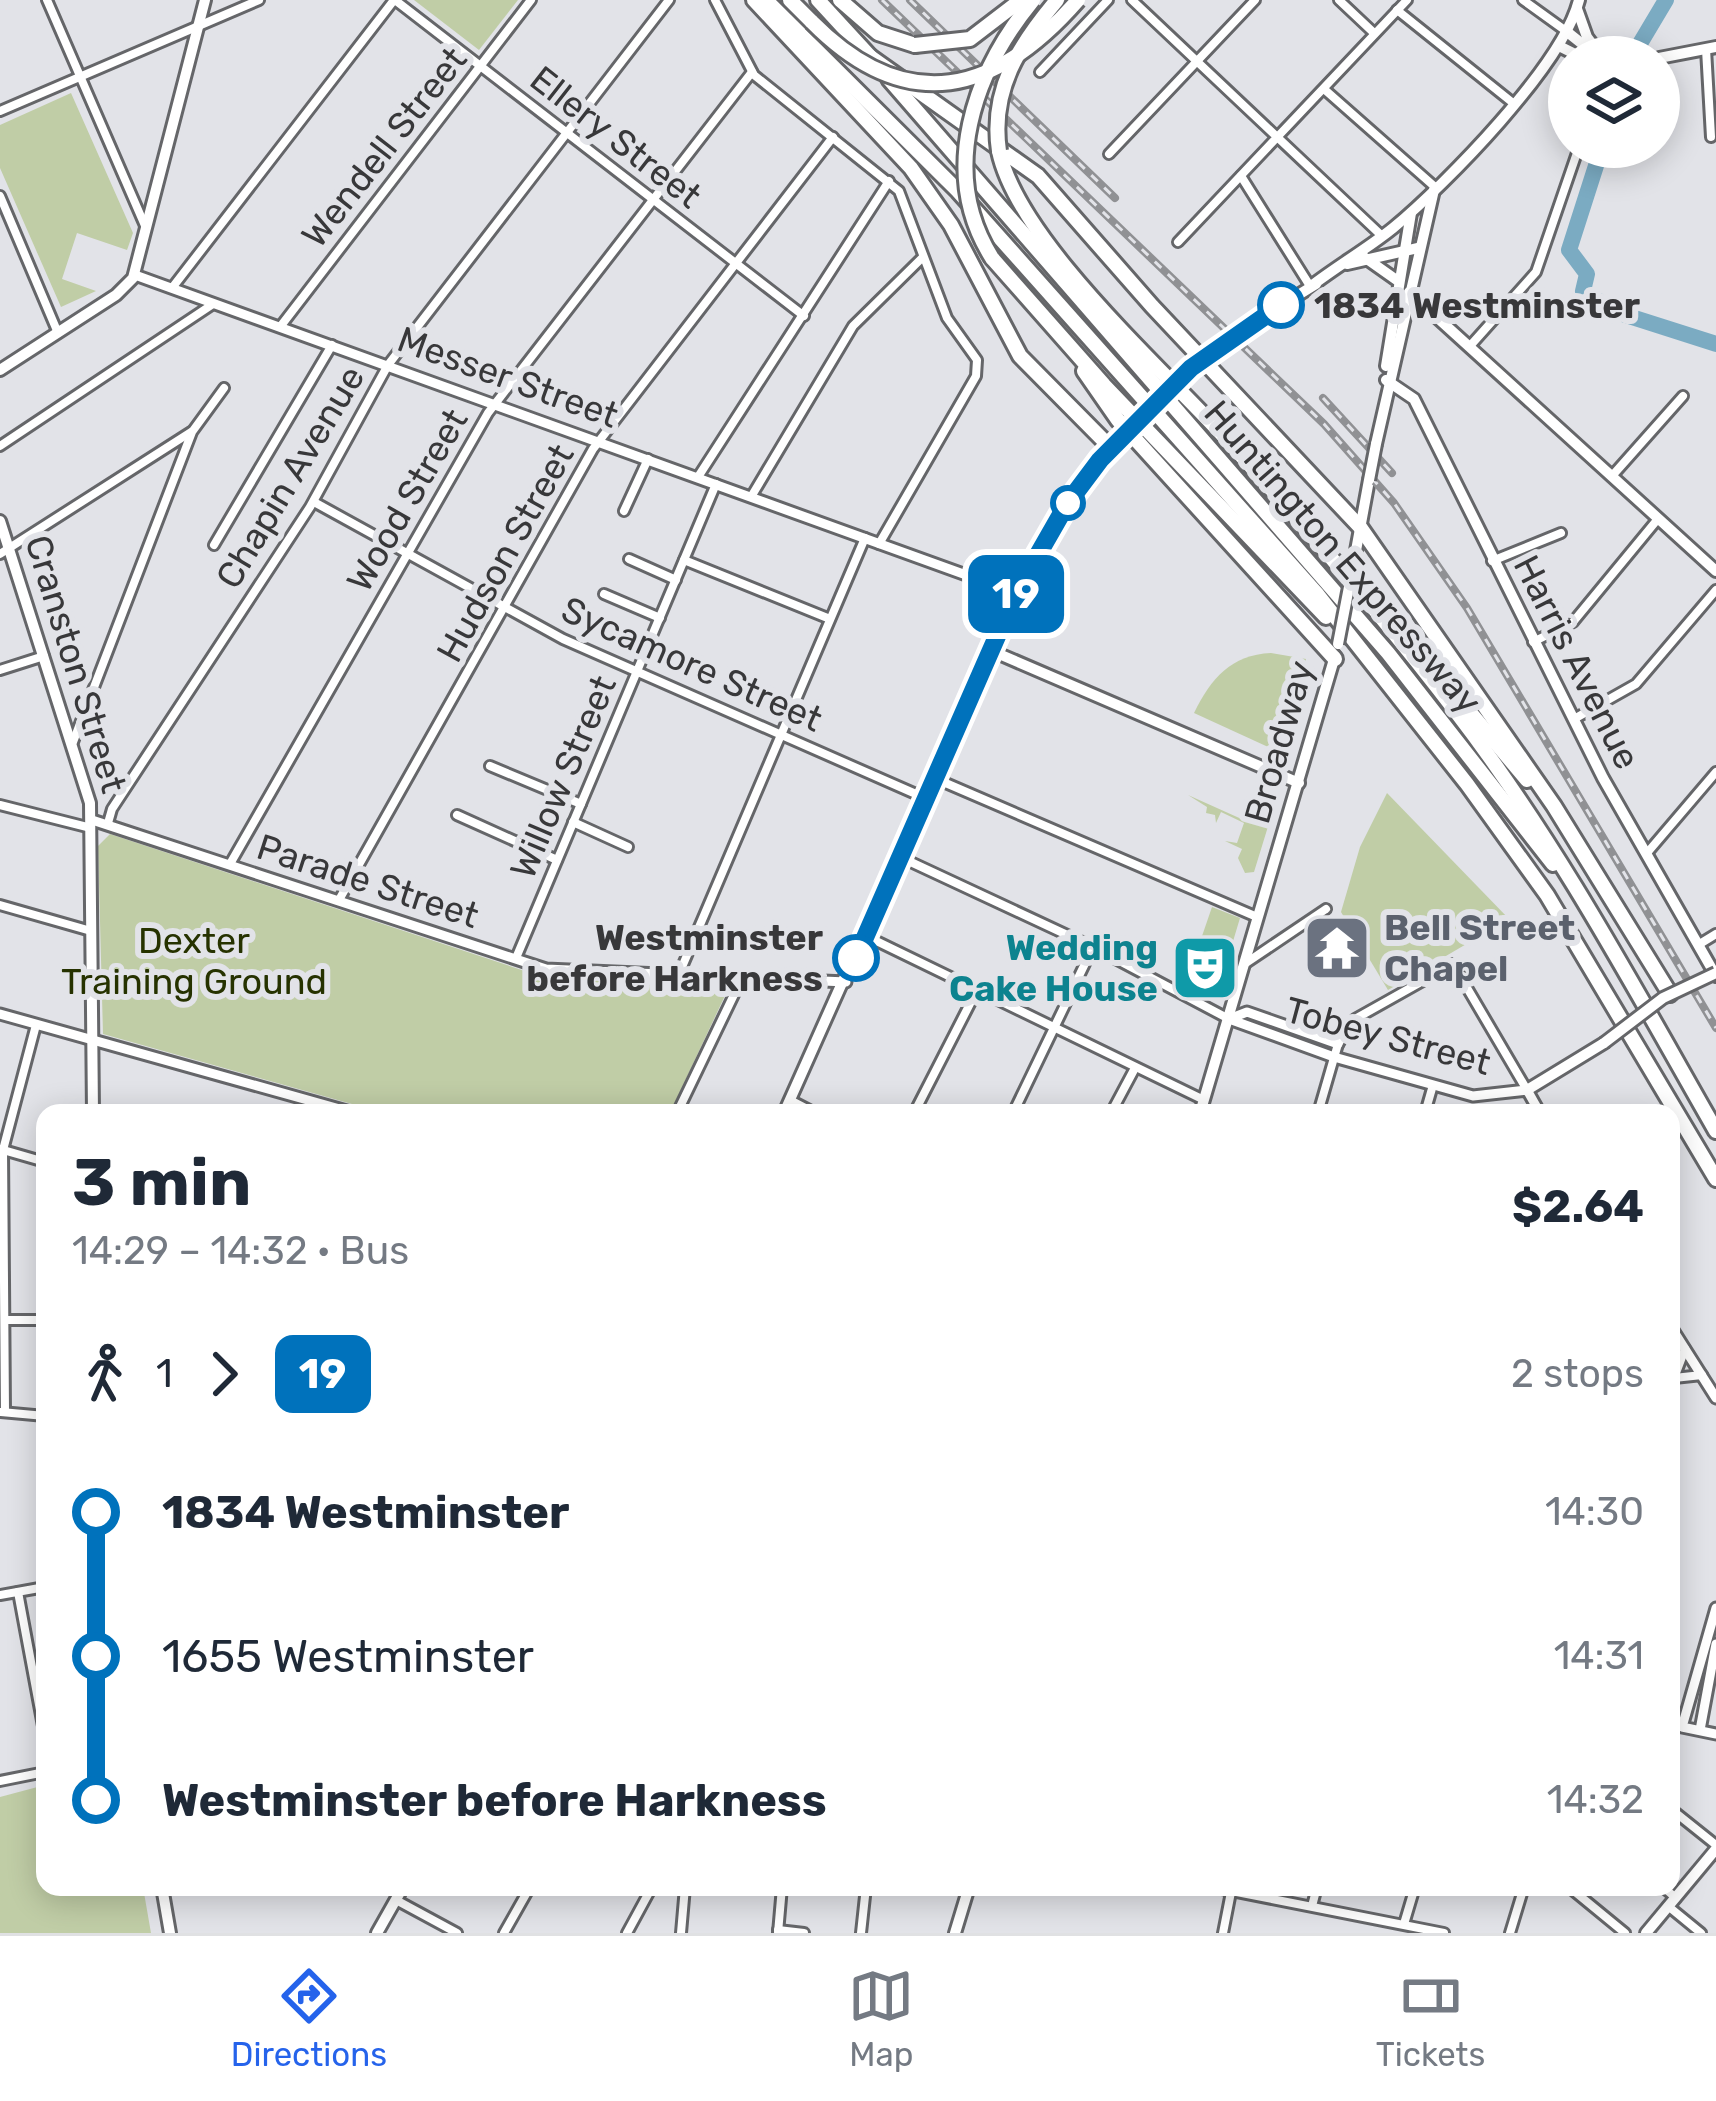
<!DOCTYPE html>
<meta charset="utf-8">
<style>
:root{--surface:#fff;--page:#f6f6f7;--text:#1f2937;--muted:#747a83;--line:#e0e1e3;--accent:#2563eb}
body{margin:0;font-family:Rubik,sans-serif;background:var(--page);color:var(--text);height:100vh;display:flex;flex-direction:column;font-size:45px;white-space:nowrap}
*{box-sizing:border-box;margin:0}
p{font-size:39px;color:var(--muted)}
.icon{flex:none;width:66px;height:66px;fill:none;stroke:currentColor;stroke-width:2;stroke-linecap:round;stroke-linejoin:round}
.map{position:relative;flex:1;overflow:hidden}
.side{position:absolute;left:36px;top:1104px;width:1644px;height:792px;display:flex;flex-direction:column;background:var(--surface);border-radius:24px;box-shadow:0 6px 30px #0003}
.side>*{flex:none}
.badge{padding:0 24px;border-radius:18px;font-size:42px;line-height:78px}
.controls{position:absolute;left:1548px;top:36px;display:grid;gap:24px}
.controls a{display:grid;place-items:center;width:132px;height:132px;border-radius:50%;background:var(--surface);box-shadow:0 6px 30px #0003;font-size:60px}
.map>.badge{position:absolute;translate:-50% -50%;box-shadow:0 0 0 6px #fff}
.legs{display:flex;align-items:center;gap:18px;height:132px;padding:0 36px;font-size:39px}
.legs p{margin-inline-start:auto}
.overview{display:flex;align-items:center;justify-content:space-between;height:204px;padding:0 36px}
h1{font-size:66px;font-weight:700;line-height:90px}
ul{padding:0 36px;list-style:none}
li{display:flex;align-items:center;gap:42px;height:144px;font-size:45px}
li i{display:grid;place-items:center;width:18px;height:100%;margin:0 15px;background:currentColor}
li i::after{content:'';width:30px;height:30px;margin:-15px;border:9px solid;border-radius:50%;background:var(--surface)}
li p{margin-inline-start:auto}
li:first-child i{background:linear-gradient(#0000 50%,currentColor 0)}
li:last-child i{background:linear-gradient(currentColor 50%,#0000 0)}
.tab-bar{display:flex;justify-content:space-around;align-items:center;height:168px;border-top:3px solid var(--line);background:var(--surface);font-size:33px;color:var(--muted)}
.tab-bar a{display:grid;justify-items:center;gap:6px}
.tab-bar .selected{color:var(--accent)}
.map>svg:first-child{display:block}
.green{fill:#c0cda6}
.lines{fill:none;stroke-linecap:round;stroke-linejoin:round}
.river{stroke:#7babc2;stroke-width:16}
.minor-casing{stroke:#656669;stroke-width:14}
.tertiary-casing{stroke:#656669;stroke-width:15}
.secondary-casing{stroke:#656669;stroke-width:16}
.motorway-casing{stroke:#656669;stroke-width:20}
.minor{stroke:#fff;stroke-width:8}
.tertiary{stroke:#fff;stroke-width:9}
.secondary{stroke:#fff;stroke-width:10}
.motorway{stroke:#fff;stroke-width:14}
.rail-casing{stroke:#909194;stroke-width:8}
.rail{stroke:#e2e3e8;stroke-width:3;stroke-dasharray:9;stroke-linecap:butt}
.secondary-bridge-casing{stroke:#656669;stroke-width:16;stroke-linecap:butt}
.motorway-bridge-casing{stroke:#656669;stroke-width:20;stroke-linecap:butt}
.secondary-bridge{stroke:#fff;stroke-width:10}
.motorway-bridge{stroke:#fff;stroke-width:14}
.line-1-casing{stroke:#fff;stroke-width:27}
.line-1{stroke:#0072bc;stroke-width:18}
.stop-1-dot{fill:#fff;stroke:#0072bc;stroke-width:6}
.labels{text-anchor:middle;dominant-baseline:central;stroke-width:12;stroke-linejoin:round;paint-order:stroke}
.street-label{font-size:36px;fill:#38383a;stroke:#e2e3e8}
.stop-label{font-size:36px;font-weight:bold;fill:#38383a;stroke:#e2e3e8;text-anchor:start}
.worship-label{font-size:36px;font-weight:bold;fill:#5b616d;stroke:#e2e3e8;text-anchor:start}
.park-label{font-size:36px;fill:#263200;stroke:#e2e3e8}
.culture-label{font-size:36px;font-weight:bold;fill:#0d838f;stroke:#e2e3e8;text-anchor:end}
</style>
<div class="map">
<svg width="1716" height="1933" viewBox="0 0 1716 1933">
<rect width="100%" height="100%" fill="#e2e3e8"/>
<!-- green -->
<g class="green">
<path d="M414,0H518L479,50Z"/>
<path d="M71,93L133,233L127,250L77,233L62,279L96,291L61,307L0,168V125Z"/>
<path d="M1271,653L1306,659L1282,747L1275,750L1194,713C1211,678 1231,655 1271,653Z"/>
<path d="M1387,793L1509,919L1388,990L1341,912L1360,847Z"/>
<path d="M1188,795L1246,821L1255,815L1270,820L1254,872L1245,873L1238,858L1242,849L1225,841L1237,843L1244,823L1221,812L1216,823L1215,815L1206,813L1207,807Z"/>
<path d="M110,834L543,977L729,987L670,1113H384L103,1034L98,846Z"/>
<path d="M1212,907L1240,918L1216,998L1189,985L1192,977L1210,982L1222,952L1189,941L1191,936L1201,939Z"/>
<path d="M45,1785V1887H143L151,1933H0V1797Z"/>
</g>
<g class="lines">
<!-- river -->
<g class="river">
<path d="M1632,57L1666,0"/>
<path d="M1602,147L1569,250L1587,274L1583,291L1616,312L1716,344"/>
</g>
<defs>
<g id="minor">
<path d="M47,0L146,228"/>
<path d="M395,0L804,316"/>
<path d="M715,0L754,75L899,191L947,318L977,360L976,376L879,544"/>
<path d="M1132,0L1382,236"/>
<path d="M1339,0L1374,33"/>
<path d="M1523,0L1566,31"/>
<path d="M1397,10L1513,103"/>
<path d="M1706,49L1711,137"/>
<path d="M1040,72L1108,0"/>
<path d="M1324,89L1435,187"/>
<path d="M0,111L259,0"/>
<path d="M1109,154L1255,0"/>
<path d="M1241,176L1310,286"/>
<path d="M0,196L58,333"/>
<path d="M1178,242L1407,0"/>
<path d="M172,288L394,0"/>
<path d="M280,327L531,0"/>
<path d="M1470,346L1536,272L1579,147"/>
<path d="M0,446L213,304"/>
<path d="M1612,476L1683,396"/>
<path d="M698,477L889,181"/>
<path d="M751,497L853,326L923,257"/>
<path d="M314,502L563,639L925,798"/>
<path d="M624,511L648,459"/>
<path d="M214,545L332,345"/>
<path d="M0,554L191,432"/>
<path d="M629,559L676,580"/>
<path d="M684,560L830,619"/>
<path d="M1492,561L1561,533"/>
<path d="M604,594L660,618"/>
<path d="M1533,642L1573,622L1657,520"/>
<path d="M0,670L44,656"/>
<path d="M1574,719L1636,684L1716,590"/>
<path d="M73,742L192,432L224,388"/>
<path d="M490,766L581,804"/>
<path d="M934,778L1257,917"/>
<path d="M0,805L91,828"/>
<path d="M457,815L557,860"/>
<path d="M573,822L628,847"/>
<path d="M108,823L112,809L310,507L388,365L669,0"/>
<path d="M1647,853L1716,772"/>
<path d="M900,857L1093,947L1229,1019"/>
<path d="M230,864L488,413L752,72"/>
<path d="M339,900L593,449L833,137"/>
<path d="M0,905L91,931"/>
<path d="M866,936L1204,1100"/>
<path d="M1698,945L1716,934"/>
<path d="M516,958L716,484"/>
<path d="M1246,963L1326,909"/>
<path d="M679,974L865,538"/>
<path d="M790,1100L815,1113"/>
<path d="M677,1113L743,976"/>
<path d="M914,1113L976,992"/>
<path d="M1013,1113L1093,947"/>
<path d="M1111,1113L1135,1068"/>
<path d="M1318,1113L1338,1044L1355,1019L1453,964L1527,1090"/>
<path d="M1425,1113L1433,1085"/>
<path d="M0,1149L45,1162"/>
<path d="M5,1320H45"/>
<path d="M1674,1378L1702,1375"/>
<path d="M1671,1386L1685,1349"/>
<path d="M1,1412L45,1416"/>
<path d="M5,1412L3,1150L36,1025"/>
<path d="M18,1592L45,1737"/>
<path d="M0,1595L45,1587"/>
<path d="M0,1781L45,1772"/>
<path d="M1671,1809L1716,1845"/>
<path d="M1211,1887L1444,1933"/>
<path d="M1569,1887L1625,1933"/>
<path d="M1663,1887L1676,1898"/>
<path d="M396,1900L457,1933"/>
<path d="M1312,1906L1317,1887"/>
<path d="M1668,1906L1701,1933"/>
<path d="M1404,1924L1415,1887"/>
<path d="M778,1930L804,1933"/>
<path d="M504,1933L530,1887"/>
<path d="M627,1933L652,1887"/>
<path d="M681,1933L685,1887"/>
<path d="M778,1933L782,1887"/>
<path d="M861,1933L866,1887"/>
<path d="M1223,1933L1232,1887"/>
<path d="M1510,1933L1524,1887"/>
</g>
<g id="tertiary">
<path d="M135,275L1016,593"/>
<path d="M92,820L546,969L846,982"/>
<path d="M0,1014L354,1113"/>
<path d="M1229,1019L1334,1057L1473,1096L1527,1090L1540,1113"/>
<path d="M1229,1019L1247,1012L1338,1044"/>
<path d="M1671,1327L1716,1398"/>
<path d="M1716,1608L1682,1727L1716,1734"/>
<path d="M1700,1730L1716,1644"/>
</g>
<g id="secondary">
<path d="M1577,9L1587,37L1602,57"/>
<path d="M1566,31L1596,55"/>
<path d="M1559,46L1581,57"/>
<path d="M1659,58L1716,47"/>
<path d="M1364,257L1398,281"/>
<path d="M1347,264L1418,248"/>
<path d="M1310,287C1337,266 1367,249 1393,228C1446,184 1563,65 1579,0"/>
<path d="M1409,292L1716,571"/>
<path d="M1253,323L1316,284"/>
<path d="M1386,366L1411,213"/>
<path d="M0,370L116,295L133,278L205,0"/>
<path d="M1184,374L1229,338"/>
<path d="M1386,380L1414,399L1603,778L1716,976"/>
<path d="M1376,444L1434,190"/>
<path d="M0,521L90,803L93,1113"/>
<path d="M1355,556L1369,480"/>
<path d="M992,651L1299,783"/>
<path d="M1527,1090L1604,1043"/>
<path d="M784,1113L1016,593L1072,496L1114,447"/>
<path d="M1200,1113L1335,656"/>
<path d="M162,1887L170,1933"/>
<path d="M377,1933L403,1887"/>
<path d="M955,1933L969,1887"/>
<path d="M1646,1933L1716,1849"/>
</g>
<g id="motorway">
<path d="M754,0L911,168L951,225L1020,356L1112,449"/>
<path d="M766,0L958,191L1318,595L1467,784L1547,895L1716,1179"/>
<path d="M790,0L812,22"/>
<path d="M818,0L875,62"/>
<path d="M840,0L878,33L915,45"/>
<path d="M869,56L1038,176L1152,306L1360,527L1554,806L1670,994"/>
<path d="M889,79L1388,653L1553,864"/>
<path d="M999,151C1018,242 1165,371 1229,442C1308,529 1386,620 1457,713C1557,843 1635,989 1716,1131"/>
<path d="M992,258L1104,385L1326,617"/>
<path d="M1084,371L1118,420L1335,659"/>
<path d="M1437,673L1527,780"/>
</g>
</defs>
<!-- minor casing -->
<use href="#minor" class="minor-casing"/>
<!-- tertiary casing -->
<use href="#tertiary" class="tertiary-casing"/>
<!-- secondary casing -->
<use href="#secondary" class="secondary-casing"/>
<!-- motorway casing -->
<use href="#motorway" class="motorway-casing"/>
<!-- minor -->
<use href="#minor" class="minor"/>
<!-- tertiary -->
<use href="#tertiary" class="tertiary"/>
<!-- secondary -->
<use href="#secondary" class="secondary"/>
<!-- motorway -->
<use href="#motorway" class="motorway"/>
<defs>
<g id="rail">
<path d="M882,0L1324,424L1394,503L1467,608L1716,1028"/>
<path d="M910,0L1115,198"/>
<path d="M1323,398L1392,473"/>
</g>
</defs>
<!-- rail casing -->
<use href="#rail" class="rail-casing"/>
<!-- rail -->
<use href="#rail" class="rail"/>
<defs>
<g id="secondary-bridge">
<path d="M1229,338L1253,323"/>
<path d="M1119,442L1184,374"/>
<path d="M1369,480L1376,444"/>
<path d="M1338,644L1355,556"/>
<path d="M1604,1043L1663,998L1716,973"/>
</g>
<g id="motorway-bridge">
<path d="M812,22C907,118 996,94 1078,0"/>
<path d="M915,45L970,39L1021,0"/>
<path d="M999,151C990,90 1019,45 1057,0"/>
<path d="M992,258C938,172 974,72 1033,0"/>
</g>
</defs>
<!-- secondary-bridge casing -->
<use href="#secondary-bridge" class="secondary-bridge-casing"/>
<!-- motorway-bridge casing -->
<use href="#motorway-bridge" class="motorway-bridge-casing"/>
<!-- secondary-bridge -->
<use href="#secondary-bridge" class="secondary-bridge"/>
<!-- motorway-bridge -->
<use href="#motorway-bridge" class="motorway-bridge"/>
</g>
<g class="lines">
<defs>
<path id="line-1" d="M856,958L1016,593L1067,504L1100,460L1191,368L1281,305"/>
</defs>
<!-- line-1 casing -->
<use href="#line-1" class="line-1-casing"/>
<!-- line-1 -->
<use href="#line-1" class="line-1"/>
</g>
<!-- icons -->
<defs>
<symbol id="temple-square" viewBox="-11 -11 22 22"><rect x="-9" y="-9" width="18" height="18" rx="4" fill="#6b7280" stroke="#e2e3e8"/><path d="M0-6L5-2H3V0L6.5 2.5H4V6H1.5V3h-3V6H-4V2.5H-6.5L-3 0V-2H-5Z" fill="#fff"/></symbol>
<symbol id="theatre-square" viewBox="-11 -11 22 22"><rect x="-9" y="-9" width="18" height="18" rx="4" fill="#0f9aa8" stroke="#e2e3e8"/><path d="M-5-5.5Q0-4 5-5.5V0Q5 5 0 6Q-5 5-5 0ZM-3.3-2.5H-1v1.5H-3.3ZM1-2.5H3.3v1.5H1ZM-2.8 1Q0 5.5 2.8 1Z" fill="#fff"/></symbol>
</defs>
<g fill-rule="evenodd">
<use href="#temple-square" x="1299" y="910" width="76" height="76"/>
<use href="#theatre-square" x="1167" y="930" width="76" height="76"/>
</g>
<!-- markers -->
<g class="stop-1-dot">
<circle cx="1281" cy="305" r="21"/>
<circle cx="1068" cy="503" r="15"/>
<circle cx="856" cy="958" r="21"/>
</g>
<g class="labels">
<!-- street labels -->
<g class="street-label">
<text transform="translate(616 137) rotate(38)">Ellery Street</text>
<text transform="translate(384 147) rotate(-52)">Wendell Street</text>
<text transform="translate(508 377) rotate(20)">Messer Street</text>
<text transform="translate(290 477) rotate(-59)">Chapin Avenue</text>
<text transform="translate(407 500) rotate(-60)">Wood Street</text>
<text transform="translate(505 553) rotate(-61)">Hudson Street</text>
<text transform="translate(1343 557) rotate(49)">Huntington Expressway</text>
<text transform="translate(1577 662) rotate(63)">Harris Avenue</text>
<text transform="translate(76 664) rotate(73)">Cranston Street</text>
<text transform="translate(692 664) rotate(24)">Sycamore Street</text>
<text transform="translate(1279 742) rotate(-74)">Broadway</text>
<text transform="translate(563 777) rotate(-67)">Willow Street</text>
<text transform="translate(368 881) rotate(18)">Parade Street</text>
<text transform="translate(1388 1036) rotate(15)">Tobey Street</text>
</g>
<!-- stop labels -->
<g class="stop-label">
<text x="1314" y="305">1834 Westminster</text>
<text x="823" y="937" text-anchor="end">Westminster<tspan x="823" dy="41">before Harkness</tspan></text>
</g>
<!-- worship labels -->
<g class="worship-label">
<text x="1384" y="927">Bell Street<tspan x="1384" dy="41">Chapel</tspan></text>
</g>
<!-- park labels -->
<g class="park-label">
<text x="194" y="940">Dexter<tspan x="194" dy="41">Training Ground</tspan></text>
</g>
<!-- culture labels -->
<g class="culture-label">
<text x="1158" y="947">Wedding<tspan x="1158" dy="41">Cake House</tspan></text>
</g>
</g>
</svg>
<div class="controls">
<a><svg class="icon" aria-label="layers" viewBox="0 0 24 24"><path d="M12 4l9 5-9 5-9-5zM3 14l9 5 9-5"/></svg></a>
</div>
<b class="badge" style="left:1016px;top:594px;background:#0072bc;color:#fff">19</b>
<section class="side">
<div class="overview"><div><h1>3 min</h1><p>14:29 – 14:32 · Bus</p></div><b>$2.64</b></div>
<div class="legs"><svg class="icon" aria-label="walk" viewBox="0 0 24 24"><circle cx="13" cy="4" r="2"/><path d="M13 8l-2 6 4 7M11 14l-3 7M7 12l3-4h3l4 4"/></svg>1<svg class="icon" aria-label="forward" viewBox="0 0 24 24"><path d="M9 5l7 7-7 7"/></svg><b class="badge" style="background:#0072bc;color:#fff">19</b><p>2 stops</p></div>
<ul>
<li><i style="color:#0072bc"></i><b>1834 Westminster</b><p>14:30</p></li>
<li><i style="color:#0072bc"></i><span>1655 Westminster</span><p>14:31</p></li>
<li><i style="color:#0072bc"></i><b>Westminster before Harkness</b><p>14:32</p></li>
</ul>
</section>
</div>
<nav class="tab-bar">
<a class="selected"><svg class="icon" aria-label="directions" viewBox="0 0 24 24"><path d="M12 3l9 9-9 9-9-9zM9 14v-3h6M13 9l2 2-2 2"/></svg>Directions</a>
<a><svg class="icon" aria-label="map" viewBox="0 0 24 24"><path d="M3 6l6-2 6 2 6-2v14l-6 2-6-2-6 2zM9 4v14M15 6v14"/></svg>Map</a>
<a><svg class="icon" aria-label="tickets" viewBox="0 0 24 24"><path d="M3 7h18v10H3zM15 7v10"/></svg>Tickets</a>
</nav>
